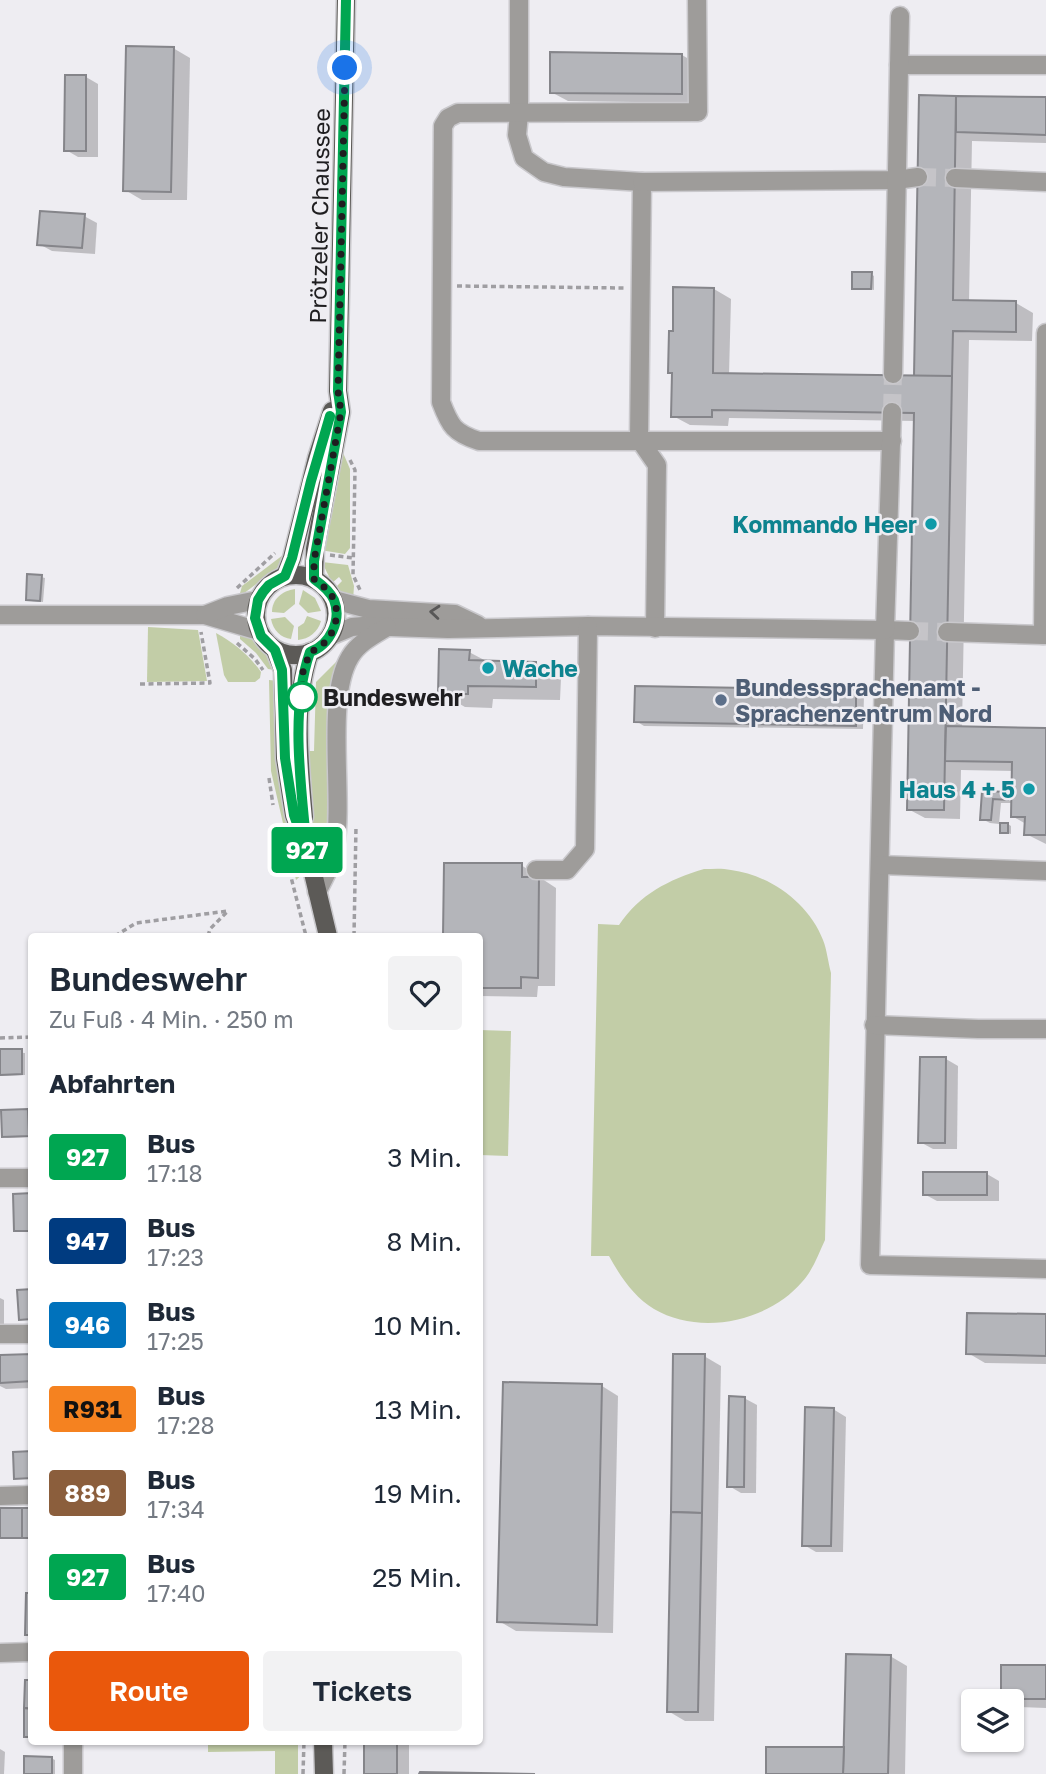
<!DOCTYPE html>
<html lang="de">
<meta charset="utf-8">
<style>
:root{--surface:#fff;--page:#f2f2f3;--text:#1f2937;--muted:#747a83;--accent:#ea580c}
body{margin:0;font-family:"Golos Text",sans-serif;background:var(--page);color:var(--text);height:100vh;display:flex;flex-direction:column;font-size:26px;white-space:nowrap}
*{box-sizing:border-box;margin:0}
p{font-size:23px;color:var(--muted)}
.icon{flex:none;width:38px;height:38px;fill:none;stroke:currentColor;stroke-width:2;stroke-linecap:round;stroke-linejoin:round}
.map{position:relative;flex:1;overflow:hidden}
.panel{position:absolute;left:28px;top:933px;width:455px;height:812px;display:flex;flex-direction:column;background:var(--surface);border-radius:7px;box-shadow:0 2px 5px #0004}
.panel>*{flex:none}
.badge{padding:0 14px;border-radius:5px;font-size:24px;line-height:46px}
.tools{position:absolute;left:961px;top:1689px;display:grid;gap:14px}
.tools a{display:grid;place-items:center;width:63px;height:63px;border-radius:7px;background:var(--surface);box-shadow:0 2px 5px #0004;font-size:35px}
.you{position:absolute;width:35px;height:35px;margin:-18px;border:5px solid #fff;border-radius:50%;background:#1a73e8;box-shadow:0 0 0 10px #1a73e833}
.map>.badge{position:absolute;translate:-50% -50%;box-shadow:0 0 0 4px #fff}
h2{padding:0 21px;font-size:26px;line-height:63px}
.round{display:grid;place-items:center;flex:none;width:74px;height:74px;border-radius:7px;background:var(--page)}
.headline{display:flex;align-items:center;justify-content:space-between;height:119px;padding:0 21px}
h1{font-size:33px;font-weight:600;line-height:52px}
.primary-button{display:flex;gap:14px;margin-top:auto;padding:14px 21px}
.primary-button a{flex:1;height:80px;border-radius:7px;background:var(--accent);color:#fff;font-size:28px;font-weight:600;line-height:80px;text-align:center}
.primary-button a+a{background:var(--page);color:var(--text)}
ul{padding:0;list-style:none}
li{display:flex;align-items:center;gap:21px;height:84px;padding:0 21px}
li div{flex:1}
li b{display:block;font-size:26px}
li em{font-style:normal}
li .badge{min-width:77px;font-weight:700;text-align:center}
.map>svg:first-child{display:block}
.green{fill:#c2cda7}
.shadow{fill:#0003}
.building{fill:#b4b5ba;stroke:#85858a;stroke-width:2}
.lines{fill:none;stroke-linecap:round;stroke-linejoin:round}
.minor-tunnel{stroke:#c5c4c8;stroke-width:18;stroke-dasharray:18 9;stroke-linecap:butt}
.minor-casing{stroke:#c9c8cc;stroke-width:21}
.major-casing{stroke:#c9c8cc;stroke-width:21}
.path{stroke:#9f9ea2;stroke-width:3.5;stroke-dasharray:5 3.5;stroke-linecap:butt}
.minor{stroke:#9e9c9a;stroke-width:18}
.major{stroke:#5c5a57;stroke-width:18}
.oneway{stroke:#585757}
.line-casing{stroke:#fff;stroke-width:16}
.line{stroke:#00a651;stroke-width:10}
.walk{stroke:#1f1e20;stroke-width:7;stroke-dasharray:0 12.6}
.culture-dot{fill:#0f9aa8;stroke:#eeedf2;stroke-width:2.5}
.stop-dot{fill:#fff;stroke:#00a651;stroke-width:3.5}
.service-dot{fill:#5c6f8a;stroke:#eeedf2;stroke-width:2.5}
.labels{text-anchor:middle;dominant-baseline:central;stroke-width:5;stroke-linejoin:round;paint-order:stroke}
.street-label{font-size:23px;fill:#1f1e20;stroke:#eeedf2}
.culture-label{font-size:23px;font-weight:bold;fill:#0d838f;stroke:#eeedf2;text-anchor:end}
.service-label{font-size:23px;font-weight:bold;fill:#4e5e75;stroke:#eeedf2;text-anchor:start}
.stop-label{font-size:23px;font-weight:bold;fill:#1f1e20;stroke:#eeedf2;text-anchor:start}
</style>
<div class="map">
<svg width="1046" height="1774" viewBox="0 0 1046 1774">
<rect width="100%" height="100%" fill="#eeedf2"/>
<!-- green -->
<g class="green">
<path d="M341,448L350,469V548L345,554L320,550Z"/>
<path d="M283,555L286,556L279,567L239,597L242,586Z"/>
<path d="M322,562L348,565L354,586L353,601L343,595L336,587L342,581L339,577L332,583Z"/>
<path d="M295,589V604L284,613L272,612C272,599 282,591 295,589Z"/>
<path d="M303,590L315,598L321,611L308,613L299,604Z"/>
<path d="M307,616L321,621C318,632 309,639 298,640V627L304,623Z"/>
<path d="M285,617L294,626L291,639C281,638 273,630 271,619Z"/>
<path d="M148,627L198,630L207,681L147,682Z"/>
<path d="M240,631L253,637L264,652L268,653L275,670L268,669L256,653L240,639Z"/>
<path d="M216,633C234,643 249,655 261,672L260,678L255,682H228L224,675Z"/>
<path d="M340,658L331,833L322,865C303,833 307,787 306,751H314L316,682Z"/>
<path d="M269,680L278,681L292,826L304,873L296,880L271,771Z"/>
<path d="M704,869C713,869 722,868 731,870C770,875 809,903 823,940C827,950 828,962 831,973L825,1240C818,1255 813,1270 802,1282C768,1322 700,1336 654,1309C634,1297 620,1276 609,1256H591L598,924L619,925C640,894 668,880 704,869Z"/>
<path d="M480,1030L511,1031L508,1156L480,1155Z"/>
<path d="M208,1741H298V1774H275V1751L208,1752Z"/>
</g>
<!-- shadow -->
<g class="shadow">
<path d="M173,48L190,58L187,200H142L125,190Z"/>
<path d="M682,55L699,65L698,103L568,101L551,92Z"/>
<path d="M86,77L98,84V157H78L66,150Z"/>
<path d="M921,97L1046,99V143L972,141L969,302L1016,303L1033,313L1032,341L969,340L962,728L1046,730V844L1026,834V824L1012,816L1013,803H1001L999,824L990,823L982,819L983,793L1008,794L1013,797V771L961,770L960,819L925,818L908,809L915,421L729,418L728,426L690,425L673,416L674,374L670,372L674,333L714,289L731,299L729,375L916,378Z"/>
<path d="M84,216L97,223L95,254L52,251L39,244Z"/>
<path d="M871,274L874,276V290L854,287Z"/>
<path d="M41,577L45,578L43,602L31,601L27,599Z"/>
<path d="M469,652L488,662L536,663L561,678L560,700L493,699L492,708L465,707L440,693Z"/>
<path d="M856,691L864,696L863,729L644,726L636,721Z"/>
<path d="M1008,824L1011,826V834L1002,832Z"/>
<path d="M446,864L521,865L556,888L555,986H538L537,997L480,996V936H445Z"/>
<path d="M0,1051L25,1053V1075L0,1076Z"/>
<path d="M946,1059L958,1066L957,1149H933L920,1142Z"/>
<path d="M32,1111V1137L7,1138L3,1136Z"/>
<path d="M987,1174L999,1181V1201H937L924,1194Z"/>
<path d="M0,1298L4,1300V1327H0Z"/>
<path d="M1046,1316V1364L985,1363L968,1353Z"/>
<path d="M32,1356V1388L6,1389L0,1386V1357Z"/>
<path d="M704,1356L721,1366L714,1721H685L668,1711Z"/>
<path d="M602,1386L618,1396L613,1633L516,1631L499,1621Z"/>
<path d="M744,1398L757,1405L756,1493H741L729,1486Z"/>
<path d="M833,1409L846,1417L843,1552H816L804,1545Z"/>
<path d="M0,1510H32V1539L0,1538Z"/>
<path d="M890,1656L907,1666L905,1774H767L846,1748Z"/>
<path d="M1046,1667V1708L1019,1707L1003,1698Z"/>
<path d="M366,1741H403L409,1745V1774H365Z"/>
<path d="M0,1749L5,1752L4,1774H0Z"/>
<path d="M51,1758L55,1760V1774H25Z"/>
</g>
<!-- building -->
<g class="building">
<path d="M126,46L174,47L171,192L123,191Z"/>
<path d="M550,52L682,54V94L550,93Z"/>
<path d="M65,75H86V151H64Z"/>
<path d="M919,95L956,96L953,300L1016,301V332L953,331L952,376H914Z"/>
<path d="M956,96L1046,97V135L956,132Z"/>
<path d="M40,211L85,214L82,248L37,245Z"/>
<path d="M852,272H872L871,289H852Z"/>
<path d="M673,287L714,288L713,373L952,376L944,810H907L914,413L712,410V417H671L672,373H668L669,331H673Z"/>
<path d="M27,574L42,575L40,601L26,600Z"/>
<path d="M439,649L470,650L469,660L536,662V687L468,686V694H438Z"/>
<path d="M635,686L856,690V726L634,722Z"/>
<path d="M946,726L1046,728V835H1024L1025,817H1011L1012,762L945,761Z"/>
<path d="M982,791L1008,792V800L993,799L991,820H980Z"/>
<rect x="1000" y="823" width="8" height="10"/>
<path d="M444,863H522V877H539L538,978L521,977V988H480V936H443Z"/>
<path d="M0,1049H22V1074L0,1075Z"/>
<path d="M920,1057H946L945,1143H918Z"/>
<path d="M28,1109H32V1136H29Z"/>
<path d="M28,1109L29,1136L2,1137L1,1110Z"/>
<rect x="923" y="1172" width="64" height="23"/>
<path d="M32,1193V1231H14L13,1194Z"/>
<path d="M32,1289V1319L19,1320L17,1290Z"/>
<path d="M967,1313L1046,1314V1356L966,1354Z"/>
<path d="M32,1354V1381L0,1383V1355Z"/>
<path d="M673,1354H705L702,1513L671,1512Z"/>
<path d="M503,1382L602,1384L597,1625L497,1622Z"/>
<path d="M729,1396L745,1397L744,1487H727Z"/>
<path d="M805,1407L834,1408L831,1546H802Z"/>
<path d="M32,1451V1478L14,1479L13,1452Z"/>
<rect x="0" y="1508" width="22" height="30"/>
<rect x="22" y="1508" width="10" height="30"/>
<path d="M671,1512L702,1513L698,1712H667Z"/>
<path d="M26,1593H32V1635H25Z"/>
<path d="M846,1654L891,1655L888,1774H843Z"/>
<rect x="1001" y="1665" width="45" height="34"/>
<path d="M25,1680H32V1709L24,1708Z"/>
<path d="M24,1708L32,1709V1737H24Z"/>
<rect x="364" y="1741" width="33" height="33"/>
<path d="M766,1747H844L843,1774H766Z"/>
<path d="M24,1756L52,1757V1774H24Z"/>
<path d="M420,1772L535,1774H419Z"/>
</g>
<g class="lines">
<!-- minor-tunnel -->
<g class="minor-tunnel">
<path d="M918,177L955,178"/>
<path d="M892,412L893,374"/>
<path d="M910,631L947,632"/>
</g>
<defs>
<g id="minor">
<path d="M519,0V114L517,135L524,158L544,172L564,177L642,182L639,439L657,465L655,628"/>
<path d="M697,0L698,112L458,113L448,118L443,126L441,402C450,426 454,433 479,441H892"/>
<path d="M899,65H1046"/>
<path d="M955,178L1046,182"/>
<path d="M642,182L896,180L918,177"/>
<path d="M1046,333L1043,635H1046"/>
<path d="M893,374L900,16"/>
<path d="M334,600L368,609L455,614L478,625"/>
<path d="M0,615H205L259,631"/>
<path d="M205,615L228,606L258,600"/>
<path d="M910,631L885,630L870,1265L1046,1269"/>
<path d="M947,632L1043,635"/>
<path d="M330,636L352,627L363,626L448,629L588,626L885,630L892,412"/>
<path d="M880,865L1046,871"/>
<path d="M536,870H567L585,849L588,626"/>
<path d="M317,892C324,878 333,863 335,847C344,796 325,698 350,657C358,643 374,635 387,627"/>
<path d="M874,1025L978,1029H1046"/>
<path d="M0,1178H32"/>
<path d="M0,1334H32"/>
<path d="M0,1496L32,1495"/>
<path d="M0,1653L32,1652"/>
<path d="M73,1741V1774"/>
</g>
<g id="major">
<circle cx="296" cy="615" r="40"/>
<path d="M285,576L292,558L317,458L332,411"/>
<path d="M314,579L315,549L341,412L338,391L346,0"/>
<path d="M275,650L283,670L285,758L294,815L308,852L328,936"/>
<path d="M304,817C300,765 292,703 310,652"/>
<path d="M323,1741L324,1774"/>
</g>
</defs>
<!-- minor casing -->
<use href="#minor" class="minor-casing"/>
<!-- major casing -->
<use href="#major" class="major-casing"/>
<!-- path -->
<g class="path">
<path d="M457,286L624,288"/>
<path d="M350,460L355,470L353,575L360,590"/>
<path d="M330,555L353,558"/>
<path d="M237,588L275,553"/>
<path d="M237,643L255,659L263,670"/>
<path d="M140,684L210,683L201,632"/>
<path d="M269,778L273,805"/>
<path d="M279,830L306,936"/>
<path d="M115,936L136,923L228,911"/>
<path d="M208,936L210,929L227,912"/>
<path d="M354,936L356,826"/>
<path d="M0,1038L32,1037"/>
<path d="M303,1774L304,1741"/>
<path d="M344,1774L345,1741"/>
</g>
<!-- minor -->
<use href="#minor" class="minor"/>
<!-- major -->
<use href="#major" class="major"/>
</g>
<!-- one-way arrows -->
<defs><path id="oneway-chevron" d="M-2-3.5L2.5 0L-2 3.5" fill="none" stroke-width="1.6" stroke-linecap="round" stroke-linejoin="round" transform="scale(1.75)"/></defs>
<use class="oneway" href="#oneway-chevron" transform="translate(435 612) rotate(-175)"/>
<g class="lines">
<defs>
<path id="line" d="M330,416L311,481L292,558L285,576L269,585L263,592L258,600L255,618L261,636L275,650L282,670L285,758L294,815L307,852C302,790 289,712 310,652C330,645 342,620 334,600C330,591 321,584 314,579V561L341,412L338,391L346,0"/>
</defs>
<!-- line casing -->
<use href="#line" class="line-casing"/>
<!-- line -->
<use href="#line" class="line"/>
<!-- walk -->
<path class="walk" d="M302,697L303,672L310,652C330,645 342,620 334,600C330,591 321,584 314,579V561L341,412L338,391L345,68"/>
</g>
<!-- markers -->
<g class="culture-dot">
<circle cx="931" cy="524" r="7"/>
<circle cx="488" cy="668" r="7"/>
<circle cx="1029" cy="789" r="7"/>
</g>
<circle class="stop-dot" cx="302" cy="697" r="14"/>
<circle class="service-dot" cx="721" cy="700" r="7"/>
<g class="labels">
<!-- street labels -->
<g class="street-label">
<text transform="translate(319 216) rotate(-89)">Prötzeler Chaussee</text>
</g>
<!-- culture labels -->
<g class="culture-label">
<text x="917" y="524">Kommando Heer</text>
<text x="502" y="668" text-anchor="start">Wache</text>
<text x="1015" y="789">Haus 4 + 5</text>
</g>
<!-- service labels -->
<g class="service-label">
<text x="735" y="687">Bundessprachenamt -<tspan x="735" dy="26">Sprachenzentrum Nord</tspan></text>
</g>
<!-- stop labels -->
<g class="stop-label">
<text x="323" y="697">Bundeswehr</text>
</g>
</g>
</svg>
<div class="tools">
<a><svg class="icon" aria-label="layers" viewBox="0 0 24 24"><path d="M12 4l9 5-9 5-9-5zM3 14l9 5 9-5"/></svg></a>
</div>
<div class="you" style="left:345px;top:68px"></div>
<b class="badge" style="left:307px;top:850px;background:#00a651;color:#fff">927</b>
<section class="panel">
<div class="headline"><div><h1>Bundeswehr</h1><p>Zu Fuß · 4 Min. · 250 m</p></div><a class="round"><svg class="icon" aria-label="heart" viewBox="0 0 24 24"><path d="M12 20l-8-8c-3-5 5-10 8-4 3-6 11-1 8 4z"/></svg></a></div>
<h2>Abfahrten</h2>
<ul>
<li><span class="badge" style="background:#00a651;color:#fff">927</span><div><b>Bus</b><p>17:18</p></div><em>3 Min.</em></li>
<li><span class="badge" style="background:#003b80;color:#fff">947</span><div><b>Bus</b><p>17:23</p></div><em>8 Min.</em></li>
<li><span class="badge" style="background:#0072bc;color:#fff">946</span><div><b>Bus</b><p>17:25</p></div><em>10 Min.</em></li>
<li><span class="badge" style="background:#f58220;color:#111">R931</span><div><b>Bus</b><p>17:28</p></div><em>13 Min.</em></li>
<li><span class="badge" style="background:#8b5e3c;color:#fff">889</span><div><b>Bus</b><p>17:34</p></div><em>19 Min.</em></li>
<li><span class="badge" style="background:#00a651;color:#fff">927</span><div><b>Bus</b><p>17:40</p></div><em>25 Min.</em></li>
</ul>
<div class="primary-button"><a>Route</a><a>Tickets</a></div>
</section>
</div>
